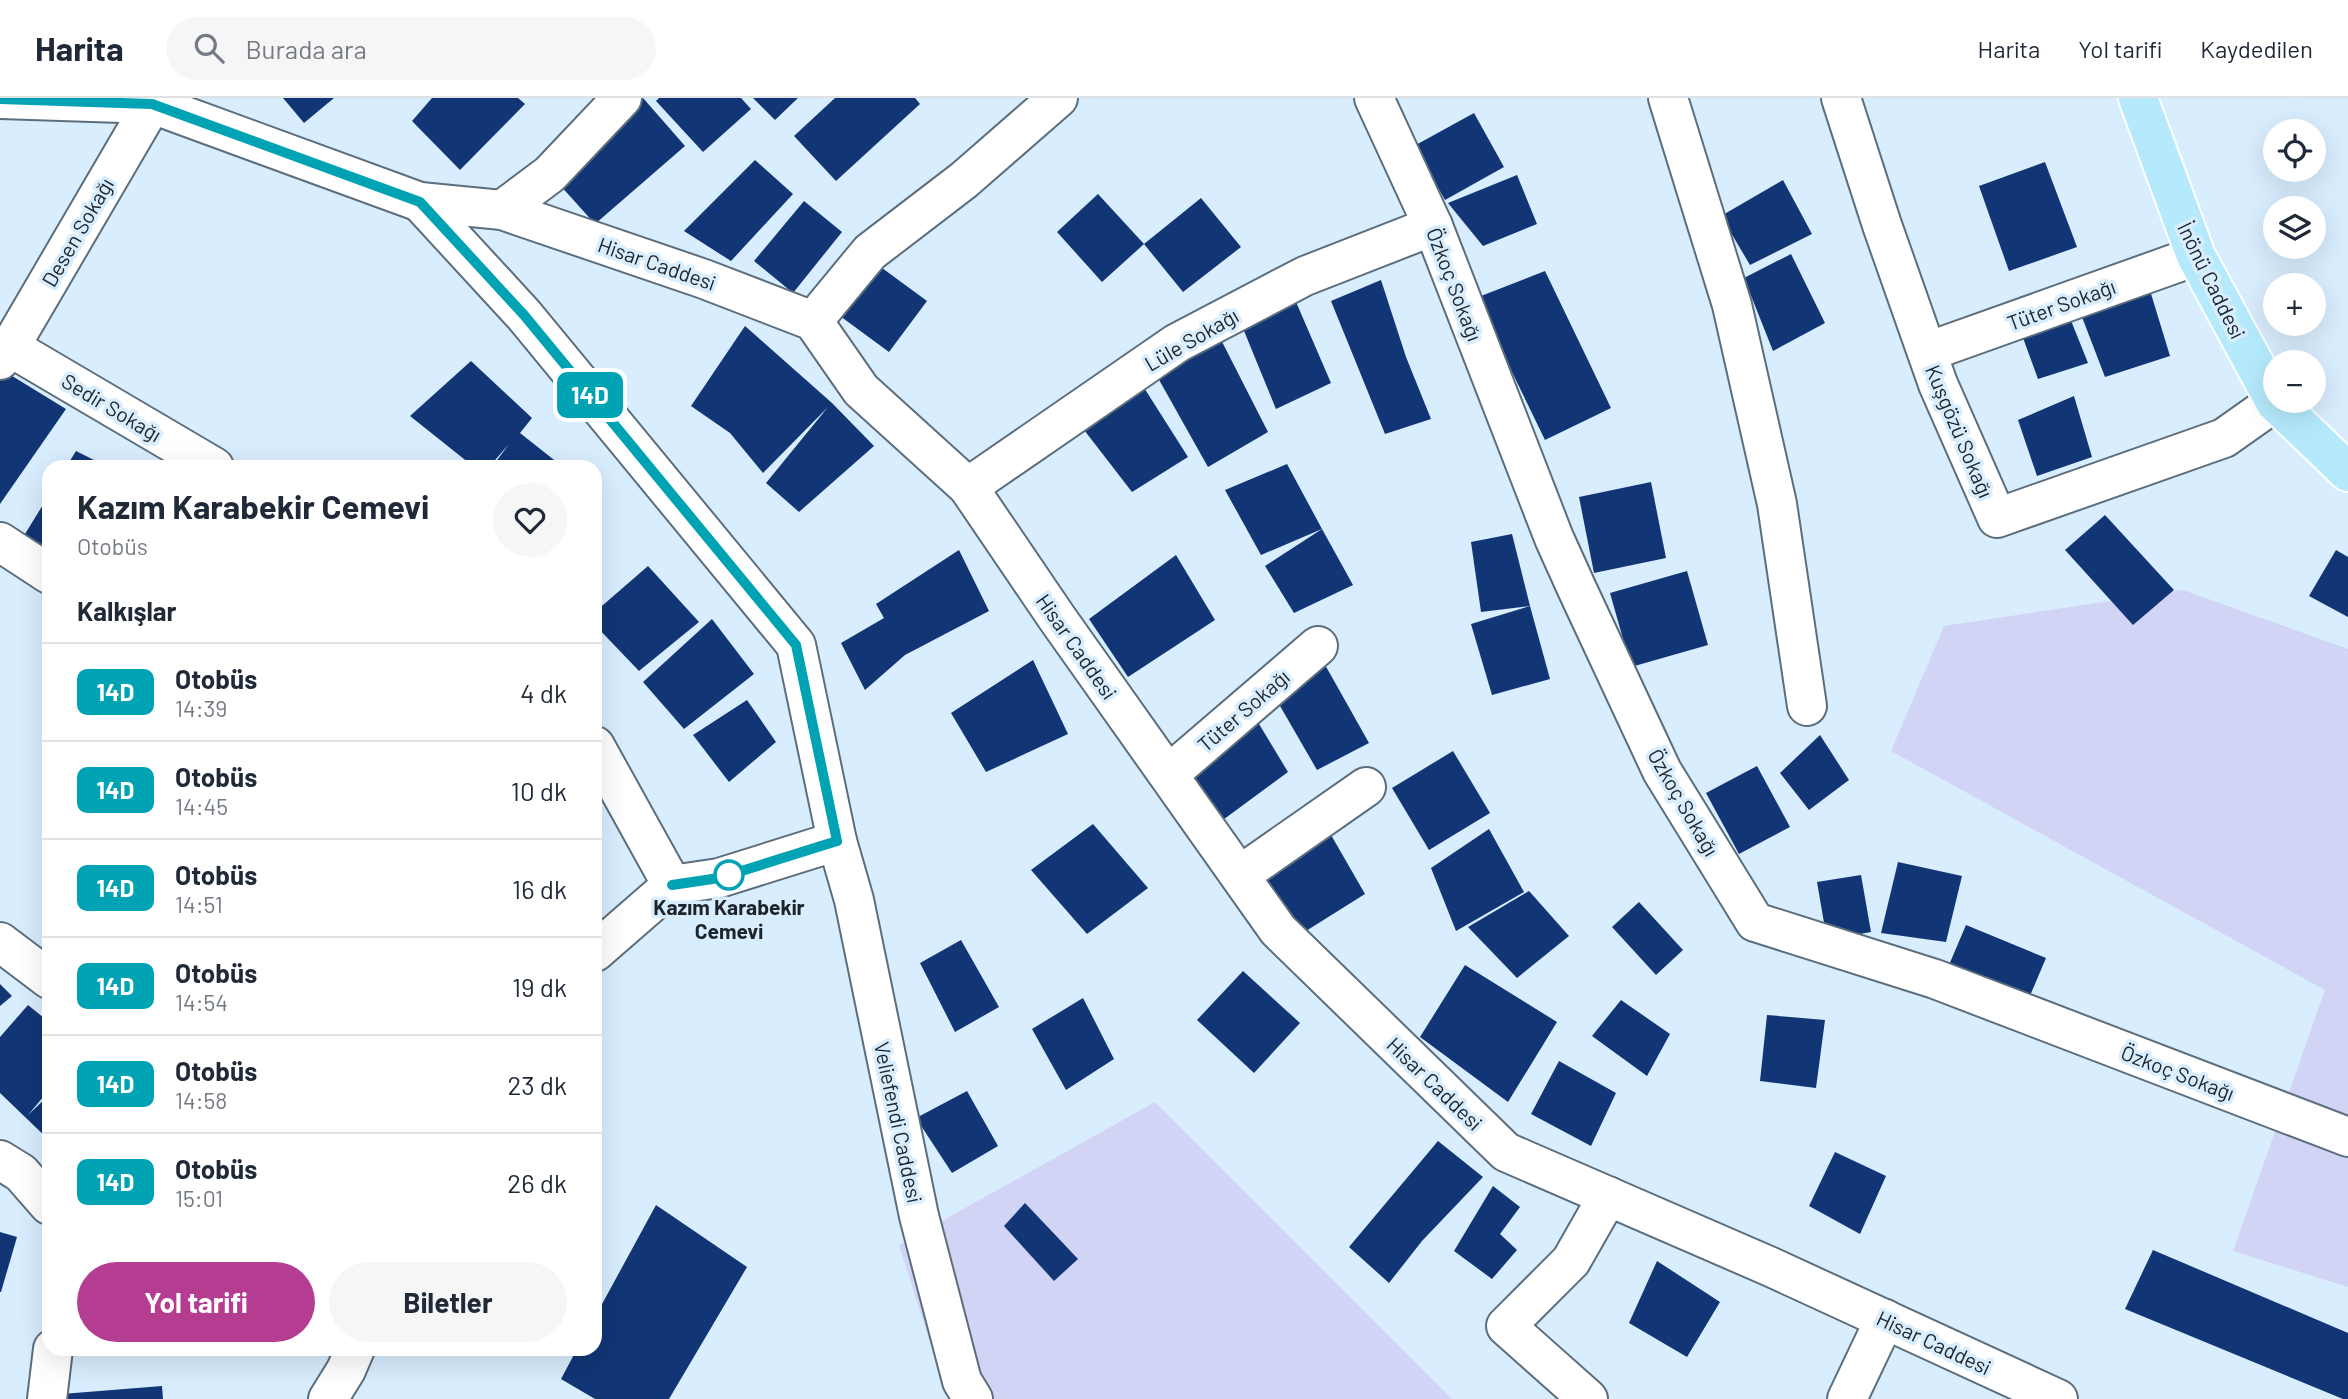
<!DOCTYPE html>
<html lang="tr">
<meta charset="utf-8">
<style>
:root{--surface:#fff;--page:#f6f6f7;--text:#1f2937;--muted:#747a83;--line:#e0e1e3;--accent:#b43d92}
body{margin:0;font-family:Barlow,sans-serif;background:var(--page);color:var(--text);height:100vh;display:flex;flex-direction:column;font-size:26px;white-space:nowrap}
*{box-sizing:border-box;margin:0}
p{font-size:23px;color:var(--muted)}
.icon{flex:none;width:38px;height:38px;fill:none;stroke:currentColor;stroke-width:2;stroke-linecap:round;stroke-linejoin:round}
.map{position:relative;flex:1;overflow:hidden}
.panel{position:absolute;left:42px;top:362px;width:560px;height:896px;display:flex;flex-direction:column;background:var(--surface);border-radius:21px;box-shadow:0 7px 28px #0002}
.panel>*{flex:none}
.badge{padding:0 14px;border-radius:10px;font-size:24px;line-height:46px}
.tools{position:absolute;left:2263px;top:21px;display:grid;gap:14px}
.tools a{display:grid;place-items:center;width:63px;height:63px;border-radius:50%;background:var(--surface);box-shadow:0 7px 28px #0002;font-size:35px}
.map>.badge{position:absolute;translate:-50% -50%;box-shadow:0 0 0 4px #fff}
h2{padding:0 35px;font-size:26px;line-height:63px}
.round{display:grid;place-items:center;flex:none;width:74px;height:74px;border-radius:37px;background:var(--page)}
.summary{display:flex;align-items:center;justify-content:space-between;height:119px;padding:0 35px}
h1{font-size:33px;font-weight:700;line-height:52px}
.primary-button{display:flex;gap:14px;margin-top:auto;padding:14px 35px}
.primary-button a{flex:1;height:80px;border-radius:42px;background:var(--accent);color:#fff;font-size:28px;font-weight:700;line-height:80px;text-align:center}
.primary-button a+a{background:var(--page);color:var(--text)}
ul{padding:0;list-style:none}
li{display:flex;align-items:center;gap:21px;height:98px;padding:0 35px;border-top:2px solid var(--line)}
li div{flex:1}
li b{display:block;font-size:26px}
li em{font-style:normal}
li .badge{min-width:77px;font-weight:700;text-align:center}
header{display:flex;align-items:center;gap:42px;box-sizing:border-box;height:98px;padding:0 35px;background:var(--surface);border-bottom:2px solid var(--line)}
header strong{font-size:33px}
nav{display:flex;gap:38px;margin-inline-start:auto;font-size:24px}
.search{width:490px;height:63px;background:var(--page);display:flex;align-items:center;gap:18px;box-sizing:border-box;padding:0 24px;border-radius:38px;color:var(--muted);font-size:26px}
.map>svg:first-child{display:block}
.green{fill:#d1d4f5}
.building{fill:#123576}
.lines{fill:none;stroke-linecap:round;stroke-linejoin:round}
.minor-casing{stroke:#5c6e7c;stroke-width:42}
.major-casing{stroke:#fff;stroke-width:42}
.minor{stroke:#fff;stroke-width:38}
.major{stroke:#b5eafc;stroke-width:38}
.line-casing{stroke:#fff;stroke-width:16}
.line{stroke:#00a3b4;stroke-width:10}
.stop-dot{fill:#fff;stroke:#00a3b4;stroke-width:3.5}
.labels{text-anchor:middle;dominant-baseline:central;stroke-width:7;stroke-linejoin:round;paint-order:stroke}
.street-label{font-size:21px;fill:#1d252b;stroke:#d8edfe}
.stop-label{font-size:21px;font-weight:bold;fill:#1d252b;stroke:#d8edfe}
</style>
<header>
<strong>Harita</strong>
<div class="search"><svg class="icon" aria-label="search" viewBox="0 0 24 24"><circle cx="10" cy="10" r="6"/><path d="M15 15l6 6"/></svg>Burada ara</div>
<nav><a>Harita</a><a>Yol tarifi</a><a>Kaydedilen</a></nav>
</header>
<div class="map">
<svg width="2348" height="1301" viewBox="0 0 2348 1301">
<rect width="100%" height="100%" fill="#d8edfe"/>
<!-- green -->
<g class="green">
<path d="M2183,492L2348,551V1189L2233,1153L2325,892L1891,653L1944,528Z"/>
<path d="M1155,1004L1452,1301H948L899,1147Z"/>
</g>
<!-- building -->
<g class="building">
<path d="M283,0H334L304,25Z"/>
<path d="M432,0H518L525,6L460,72L412,23Z"/>
<path d="M637,0H643L685,48L595,126L550,76Z"/>
<path d="M659,0H741L751,11L703,54L656,3Z"/>
<path d="M753,0H798L775,22Z"/>
<path d="M835,0H915L920,6L836,83L794,38Z"/>
<path d="M1474,15L1504,69L1445,102L1414,48Z"/>
<path d="M755,62L793,96L731,163L684,133Z"/>
<path d="M2045,64L2077,149L2009,173L1979,88Z"/>
<path d="M1517,77L1537,126L1483,148L1448,105Z"/>
<path d="M1783,82L1812,136L1750,167L1721,118Z"/>
<path d="M1098,96L1144,146L1102,184L1057,134Z"/>
<path d="M1201,100L1241,149L1183,194L1144,146Z"/>
<path d="M804,103L842,134L793,195L754,163Z"/>
<path d="M1791,156L1825,225L1773,253L1744,180Z"/>
<path d="M878,167L927,203L889,254L840,218Z"/>
<path d="M1545,173L1611,310L1545,342L1512,274L1481,198Z"/>
<path d="M2145,176L2170,258L2105,279L2077,206Z"/>
<path d="M1381,182L1406,259L1431,321L1385,336L1331,203Z"/>
<path d="M1293,197L1331,285L1276,311L1242,228Z"/>
<path d="M2066,210L2088,265L2038,281L2019,229Z"/>
<path d="M1213,226L1268,334L1208,369L1149,264Z"/>
<path d="M745,228L832,305L874,348L799,414L766,385L828,309L763,375L730,335L691,308Z"/>
<path d="M471,263L532,320L520,335L563,369H492L509,346L489,369H474L410,318Z"/>
<path d="M4,273L66,311L0,406V279Z"/>
<path d="M1141,285L1188,359L1132,394L1081,328Z"/>
<path d="M2074,298L2092,359L2037,378L2018,322Z"/>
<path d="M76,353L108,369H66Z"/>
<path d="M1287,366L1322,431L1261,457L1225,392Z"/>
<path d="M1651,384L1666,460L1594,475L1579,399Z"/>
<path d="M49,397V451L25,436Z"/>
<path d="M2105,417L2174,492L2133,527L2065,452Z"/>
<path d="M1322,431L1353,487L1294,515L1265,468Z"/>
<path d="M1512,436L1530,508L1481,514L1471,444Z"/>
<path d="M959,452L989,513L905,557L865,592L841,545L884,520L876,506Z"/>
<path d="M2336,452L2348,459V519L2309,498Z"/>
<path d="M1176,457L1215,522L1128,579L1089,521Z"/>
<path d="M648,468L699,524L639,573L595,527V514Z"/>
<path d="M1687,473L1708,547L1631,569L1610,495Z"/>
<path d="M1530,508L1550,581L1492,597L1471,526Z"/>
<path d="M712,521L754,576L684,631L643,584Z"/>
<path d="M1033,562L1068,636L986,674L951,615Z"/>
<path d="M1324,565L1369,645L1317,672L1276,601Z"/>
<path d="M747,602L776,644L729,684L693,637Z"/>
<path d="M1253,616L1288,674L1216,727L1169,676Z"/>
<path d="M1820,637L1849,682L1809,712L1780,675Z"/>
<path d="M1453,653L1490,715L1429,752L1392,690Z"/>
<path d="M1757,668L1790,729L1739,756L1706,695Z"/>
<path d="M1093,726L1148,790L1087,836L1031,772Z"/>
<path d="M1327,730L1365,796L1290,843L1254,779Z"/>
<path d="M1489,731L1524,794L1456,833L1431,770Z"/>
<path d="M1898,764L1962,778L1946,844L1881,835Z"/>
<path d="M1861,777L1871,834L1827,842L1817,784Z"/>
<path d="M1529,793L1569,838L1517,880L1468,829Z"/>
<path d="M1639,804L1683,852L1656,877L1612,829Z"/>
<path d="M1966,827L2046,860L2026,907L1946,874Z"/>
<path d="M961,842L999,909L955,934L920,865Z"/>
<path d="M1465,867L1557,924L1508,1004L1420,939Z"/>
<path d="M1243,873L1300,925L1254,975L1197,922Z"/>
<path d="M0,886L12,898L0,908Z"/>
<path d="M1083,900L1114,961L1066,992L1032,931Z"/>
<path d="M1621,902L1670,936L1647,978L1592,938Z"/>
<path d="M28,907L49,924V992L28,1017L49,997V1042L0,995V939Z"/>
<path d="M1767,917L1825,922L1816,990L1760,983Z"/>
<path d="M1559,963L1616,995L1591,1048L1531,1016Z"/>
<path d="M967,993L998,1048L952,1075L916,1020Z"/>
<path d="M1438,1043L1483,1079L1422,1143L1389,1185L1349,1149Z"/>
<path d="M1835,1054L1886,1078L1860,1136L1809,1108Z"/>
<path d="M1493,1088L1520,1109L1500,1136L1517,1152L1492,1181L1454,1153Z"/>
<path d="M1025,1105L1078,1161L1054,1183L1004,1128Z"/>
<path d="M656,1107L747,1169L669,1301H595L561,1281L577,1251H595V1219Z"/>
<path d="M0,1134L17,1139L1,1194H0Z"/>
<path d="M2153,1152L2348,1235V1301H2343L2125,1211Z"/>
<path d="M1657,1163L1720,1204L1687,1259L1629,1225Z"/>
<path d="M162,1288L163,1301H62V1296Z"/>
</g>
<g class="lines">
<defs>
<g id="minor">
<path d="M1374,0L1433,128L1554,440L1577,491L1662,673L1755,824L1935,881L2348,1039"/>
<path d="M1668,0L1732,207L1777,406L1807,608"/>
<path d="M1841,0L1882,127L1938,286L1997,420L2224,340L2275,304"/>
<path d="M0,1L152,6L420,104L502,112L704,181L813,223L861,292L968,389L1057,520L1278,832L1506,1054L1771,1169L2058,1301"/>
<path d="M420,104L524,217L796,547L837,743L719,780L672,787L595,854"/>
<path d="M502,112L550,76L622,0"/>
<path d="M813,223L870,154L964,82L1058,0"/>
<path d="M10,249L214,369"/>
<path d="M1927,254L2196,158"/>
<path d="M0,262L10,249L152,6L159,0"/>
<path d="M968,389L1177,245L1305,178L1433,128"/>
<path d="M0,444L49,476"/>
<path d="M595,648L672,787"/>
<path d="M1169,676L1318,548"/>
<path d="M837,743L854,802L919,1118L962,1283L973,1301"/>
<path d="M1240,777L1366,689"/>
<path d="M0,844L49,881"/>
<path d="M0,1062L21,1075L49,1107"/>
<path d="M47,1301L53,1251"/>
<path d="M328,1301L346,1272L355,1251"/>
<path d="M1588,1301L1506,1228L1571,1163L1608,1098"/>
<path d="M1847,1301L1885,1221"/>
</g>
<path id="major" d="M2138,0L2196,158L2275,304L2348,374"/>
</defs>
<!-- minor casing -->
<use href="#minor" class="minor-casing"/>
<!-- major casing -->
<use href="#major" class="major-casing"/>
<!-- minor -->
<use href="#minor" class="minor"/>
<!-- major -->
<use href="#major" class="major"/>
</g>
<g class="lines">
<defs>
<path id="line" d="M0,1L152,6L420,104L524,217L796,547L837,743L719,780L672,787"/>
</defs>
<!-- line casing -->
<use href="#line" class="line-casing"/>
<!-- line -->
<use href="#line" class="line"/>
</g>
<!-- markers -->
<circle class="stop-dot" cx="729" cy="777" r="14"/>
<g class="labels">
<!-- street labels -->
<g class="street-label">
<text transform="translate(77 134) rotate(-60)">Desen Sokağı</text>
<text transform="translate(657 165) rotate(19)">Hisar Caddesi</text>
<text transform="translate(2212 182) rotate(64)">İnönü Caddesi</text>
<text transform="translate(1455 186) rotate(69)">Özkoç Sokağı</text>
<text transform="translate(2061 206) rotate(-20)">Tüter Sokağı</text>
<text transform="translate(1191 241) rotate(-30)">Lüle Sokağı</text>
<text transform="translate(112 309) rotate(31)">Sedir Sokağı</text>
<text transform="translate(1960 333) rotate(67)">Kuşgözü Sokağı</text>
<text transform="translate(1077 548) rotate(55)">Hisar Caddesi</text>
<text transform="translate(1243 612) rotate(-41)">Tüter Sokağı</text>
<text transform="translate(1684 704) rotate(60)">Özkoç Sokağı</text>
<text transform="translate(2178 974) rotate(21)">Özkoç Sokağı</text>
<text transform="translate(1435 985) rotate(44)">Hisar Caddesi</text>
<text transform="translate(899 1024) rotate(78)">Veliefendi Caddesi</text>
<text transform="translate(1934 1244) rotate(25)">Hisar Caddesi</text>
</g>
<!-- stop labels -->
<g class="stop-label">
<text x="729" y="808">Kazım Karabekir<tspan x="729" dy="24">Cemevi</tspan></text>
</g>
</g>
</svg>
<div class="tools">
<a><svg class="icon" aria-label="locate" viewBox="0 0 24 24"><circle cx="12" cy="12" r="6"/><path d="M12 2v4M12 18v4M2 12h4M18 12h4"/></svg></a>
<a><svg class="icon" aria-label="layers" viewBox="0 0 24 24"><path d="M12 4l9 5-9 5-9-5zM3 14l9 5 9-5"/></svg></a>
<a>+</a>
<a>−</a>
</div>
<b class="badge" style="left:590px;top:297px;background:#00a3b4;color:#fff">14D</b>
<section class="panel">
<div class="summary"><div><h1>Kazım Karabekir Cemevi</h1><p>Otobüs</p></div><a class="round"><svg class="icon" aria-label="heart" viewBox="0 0 24 24"><path d="M12 20l-8-8c-3-5 5-10 8-4 3-6 11-1 8 4z"/></svg></a></div>
<h2>Kalkışlar</h2>
<ul>
<li><span class="badge" style="background:#00a3b4;color:#fff">14D</span><div><b>Otobüs</b><p>14:39</p></div><em>4 dk</em></li>
<li><span class="badge" style="background:#00a3b4;color:#fff">14D</span><div><b>Otobüs</b><p>14:45</p></div><em>10 dk</em></li>
<li><span class="badge" style="background:#00a3b4;color:#fff">14D</span><div><b>Otobüs</b><p>14:51</p></div><em>16 dk</em></li>
<li><span class="badge" style="background:#00a3b4;color:#fff">14D</span><div><b>Otobüs</b><p>14:54</p></div><em>19 dk</em></li>
<li><span class="badge" style="background:#00a3b4;color:#fff">14D</span><div><b>Otobüs</b><p>14:58</p></div><em>23 dk</em></li>
<li><span class="badge" style="background:#00a3b4;color:#fff">14D</span><div><b>Otobüs</b><p>15:01</p></div><em>26 dk</em></li>
</ul>
<div class="primary-button"><a>Yol tarifi</a><a>Biletler</a></div>
</section>
</div>
